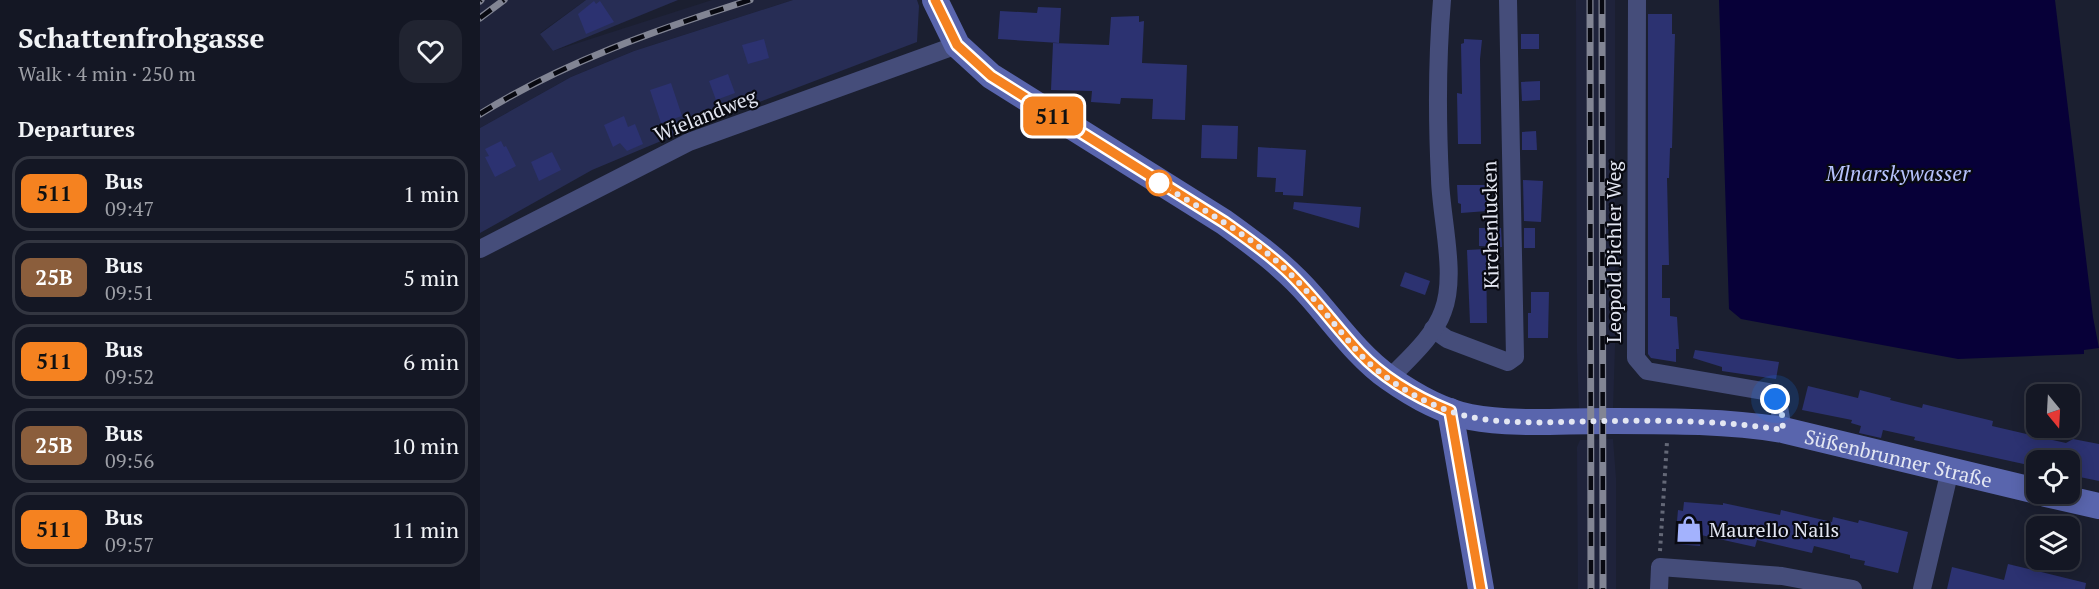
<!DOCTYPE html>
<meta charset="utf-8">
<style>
:root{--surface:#141724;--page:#212431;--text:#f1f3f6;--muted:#9d9fa6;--line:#333641}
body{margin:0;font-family:"PT Serif",serif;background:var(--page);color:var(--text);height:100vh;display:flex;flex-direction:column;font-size:22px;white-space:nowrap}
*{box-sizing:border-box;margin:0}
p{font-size:20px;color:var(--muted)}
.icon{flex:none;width:33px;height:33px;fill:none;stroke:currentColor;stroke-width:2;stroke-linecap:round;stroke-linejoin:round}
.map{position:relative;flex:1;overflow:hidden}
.drawer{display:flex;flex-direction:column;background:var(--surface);width:480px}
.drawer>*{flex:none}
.badge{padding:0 12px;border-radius:9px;font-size:21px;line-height:39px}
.needle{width:39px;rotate:162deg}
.tools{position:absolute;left:1546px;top:384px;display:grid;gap:12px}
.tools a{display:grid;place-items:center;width:54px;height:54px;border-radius:12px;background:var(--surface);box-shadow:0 3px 15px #0003,0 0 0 2px var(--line);font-size:30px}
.you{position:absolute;width:30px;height:30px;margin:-15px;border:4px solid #fff;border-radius:50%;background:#1a73e8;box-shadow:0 0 0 9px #1a73e833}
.map>.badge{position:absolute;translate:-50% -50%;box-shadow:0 0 0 3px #fff}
h2{padding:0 18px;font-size:22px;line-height:54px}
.round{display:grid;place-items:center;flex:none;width:63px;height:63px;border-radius:18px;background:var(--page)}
.summary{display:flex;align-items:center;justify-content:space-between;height:102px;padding:0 18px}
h1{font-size:28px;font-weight:800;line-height:45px}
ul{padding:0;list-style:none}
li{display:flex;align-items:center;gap:18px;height:75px;margin:0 12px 9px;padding:0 6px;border:3px solid var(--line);border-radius:18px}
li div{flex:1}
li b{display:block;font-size:22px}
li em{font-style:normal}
li .badge{min-width:66px;font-weight:700;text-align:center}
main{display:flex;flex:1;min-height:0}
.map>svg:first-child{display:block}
.built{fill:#1f233b}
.green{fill:#272d55}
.water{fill:#070038}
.building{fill:#2c3271}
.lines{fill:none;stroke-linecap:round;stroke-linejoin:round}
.path{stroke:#646877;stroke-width:4;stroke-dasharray:3 4.5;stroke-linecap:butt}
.street{stroke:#454d7a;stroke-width:18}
.secondary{stroke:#5965ad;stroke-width:26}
.rail-casing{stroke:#828594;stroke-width:7}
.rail{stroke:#080911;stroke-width:4.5;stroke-dasharray:14;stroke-linecap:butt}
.line-casing{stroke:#fff;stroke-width:14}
.line{stroke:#f58220;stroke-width:9}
.walk{stroke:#e3e6f2;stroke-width:6;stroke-dasharray:0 10.8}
.stop-dot{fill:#fff;stroke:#f58220;stroke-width:3}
.labels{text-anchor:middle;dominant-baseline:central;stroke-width:4.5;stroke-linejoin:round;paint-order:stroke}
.street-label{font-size:20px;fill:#e3e6f2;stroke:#080911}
.poi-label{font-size:20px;fill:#e3e6f2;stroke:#080911;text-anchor:start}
.water-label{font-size:21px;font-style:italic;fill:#b6c2fc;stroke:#080911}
</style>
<main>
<section class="drawer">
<div class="summary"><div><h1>Schattenfrohgasse</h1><p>Walk · 4 min · 250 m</p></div><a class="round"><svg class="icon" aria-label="heart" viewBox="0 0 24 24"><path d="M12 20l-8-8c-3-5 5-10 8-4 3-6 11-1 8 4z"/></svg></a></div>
<h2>Departures</h2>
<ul>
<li><span class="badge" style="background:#f58220;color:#111">511</span><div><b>Bus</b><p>09:47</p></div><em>1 min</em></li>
<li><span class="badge" style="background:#8b5e3c;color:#fff">25B</span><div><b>Bus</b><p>09:51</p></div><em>5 min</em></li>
<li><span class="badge" style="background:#f58220;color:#111">511</span><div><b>Bus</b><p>09:52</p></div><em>6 min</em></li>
<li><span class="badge" style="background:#8b5e3c;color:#fff">25B</span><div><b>Bus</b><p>09:56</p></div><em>10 min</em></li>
<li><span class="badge" style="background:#f58220;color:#111">511</span><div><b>Bus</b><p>09:57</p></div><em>11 min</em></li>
</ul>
</section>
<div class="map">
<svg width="1619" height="589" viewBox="0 0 1619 589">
<rect width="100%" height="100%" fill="#1b1f30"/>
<!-- built -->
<g class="built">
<path d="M0,0H106L60,33L73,51L232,0H313L154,51L91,77L0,128Z"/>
<path d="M1096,0H1135V346L1133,410L1099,411L1097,353Z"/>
<path d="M1133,439L1136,478V589H1098L1097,447L1100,440Z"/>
</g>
<!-- green -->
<g class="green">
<path d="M106,0H198L73,51L60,34Z"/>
<path d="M313,0H437L439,6L437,42L224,123L112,170L0,233V128L91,77L154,51Z"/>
</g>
<!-- water -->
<path class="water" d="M1239,0H1575L1613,317L1619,348L1604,350V354L1478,359L1261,319L1249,309Z"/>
<!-- building -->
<g class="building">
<path d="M114,1L116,4L120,1L134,22L106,34L98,14Z"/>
<path d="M558,7L581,8L579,43L518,39L520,11L557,13Z"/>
<path d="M1168,14H1192V34H1195L1192,148H1190L1189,178H1187L1189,265H1182V298H1190V316L1197,317L1199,349H1196V362L1171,358L1168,354Z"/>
<path d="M659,16V22L664,21L662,63L707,65L705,120L672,119L673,99L641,98L640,104L611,102L612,91L571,90L573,43L629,45L631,17Z"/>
<rect x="1041" y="34" width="18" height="15"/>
<path d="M284,39L289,58L268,64L262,45Z"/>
<path d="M984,39L1002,40L1000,59L1001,144H978L977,93L982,94L981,44L984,43Z"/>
<path d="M248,74L255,93L236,100L229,81Z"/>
<path d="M1060,81V100L1042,101L1041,82Z"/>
<path d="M191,83L202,116L181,123L170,90Z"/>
<path d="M144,116L148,127L155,124L163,144L147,151L140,143L133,147L124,125Z"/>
<path d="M722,125L758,126L757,159L721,158Z"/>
<path d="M1056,131L1057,150H1042V132Z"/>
<path d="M21,141L24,147L26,146L36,166L15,177L5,157L9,156L5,149Z"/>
<path d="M778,147L826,150L823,196L803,195V192H795L796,178L777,177Z"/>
<path d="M72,152L81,170L59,181L51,162Z"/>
<path d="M1043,180L1063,181L1061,222L1044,221Z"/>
<path d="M977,185H1007V211L981,213V204L978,203Z"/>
<path d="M814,202L881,207L879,228L813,209Z"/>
<path d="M999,228H1021L1022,247L999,246Z"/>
<rect x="1044" y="228" width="11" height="20"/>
<path d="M1006,249L1007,323H990L987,250Z"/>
<path d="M925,272L950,281L945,295L920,286Z"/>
<path d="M1051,292H1069L1068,338H1048V313H1051Z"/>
<path d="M1215,350L1299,362L1296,379L1242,371V367L1213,358Z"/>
<path d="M1328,386L1378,398L1380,390L1411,398L1410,400L1442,408L1443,404L1513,421L1512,426L1568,439L1586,443L1593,439L1619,444V481L1590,475V460H1557V467L1434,440L1435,437L1403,430L1401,438L1379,433L1381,426L1371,423L1372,420L1322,410Z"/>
<path d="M1204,502L1243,505V503L1300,515L1301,510L1352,522L1353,517L1378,523L1379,520L1428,532L1418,573L1384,565L1385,561L1370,558V555L1334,546L1332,553L1277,540L1275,547L1221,535L1220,546L1195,544L1198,510L1203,511Z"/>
<path d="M1528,564L1606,583L1605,589H1467L1472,567L1524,580Z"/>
</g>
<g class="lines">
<!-- path -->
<path class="path" d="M1180,551L1187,442"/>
<!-- street -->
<g class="street">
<path d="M1157,0L1156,358L1167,371L1289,392L1299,407L1303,430"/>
<path d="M0,249L209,142L477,45"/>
<path d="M953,329L967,339L1028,362L1035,357L1028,0"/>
<path d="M909,379C928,359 954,337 963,311C977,275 961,218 960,179C957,119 957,59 962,0"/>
<path d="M1179,589L1180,567L1302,576L1373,589"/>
<path d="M1442,589L1470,470"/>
</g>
<!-- secondary -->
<g class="secondary">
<path id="s1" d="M455,0L477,45L511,76L744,222C776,245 806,267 831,296C856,324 878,356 909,378C933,395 961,411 990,417C1038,426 1087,420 1135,421C1192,421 1248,421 1303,430L1557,491"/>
<path d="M970,411L1001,589"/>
<path d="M1566,494L1619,506"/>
</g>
<defs>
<g id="rail">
<path d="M1110,0L1111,589"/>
<path d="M1122,0L1123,589"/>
<path d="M0,1L1,0"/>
<path d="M0,18L24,0"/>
<path d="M0,114C84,62 176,30 270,0"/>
</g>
</defs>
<!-- rail casing -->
<use href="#rail" class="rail-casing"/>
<!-- rail -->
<use href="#rail" class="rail"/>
</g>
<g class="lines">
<defs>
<path id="line" d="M455,0L477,45L511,76L744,222C765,237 787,252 806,270C833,295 854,325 879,352C904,379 936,397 970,411L1001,589"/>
</defs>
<!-- line casing -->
<use href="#line" class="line-casing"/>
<!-- line -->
<use href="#line" class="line"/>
<!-- walk -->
<path class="walk" d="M679,183C723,210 769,234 806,270C833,295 854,325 878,352C902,378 936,399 969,411C1017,428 1080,421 1131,421C1188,420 1247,421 1303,430L1302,414L1295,399"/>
</g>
<!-- icons -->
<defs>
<symbol id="shop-bare" viewBox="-9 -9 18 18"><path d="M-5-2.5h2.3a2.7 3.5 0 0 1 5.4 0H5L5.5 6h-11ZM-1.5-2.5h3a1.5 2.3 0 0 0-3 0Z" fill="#a3b2fd" stroke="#080911" stroke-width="2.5" paint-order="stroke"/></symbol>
</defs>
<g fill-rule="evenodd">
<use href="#shop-bare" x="1190" y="510" width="38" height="38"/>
</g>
<!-- markers -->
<circle class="stop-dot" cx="679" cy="183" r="12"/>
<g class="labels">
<!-- street labels -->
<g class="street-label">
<text transform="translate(225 115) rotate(-22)">Wielandweg</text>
<text transform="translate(1010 225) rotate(-91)">Kirchenlucken</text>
<text transform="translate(1133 252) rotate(-90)">Leopold Pichler Weg</text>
<text stroke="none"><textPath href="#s1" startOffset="1122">Süßenbrunner Straße</textPath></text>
</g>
<!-- poi labels -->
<g class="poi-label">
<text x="1229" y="529">Maurello Nails</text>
</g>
<!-- water labels -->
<g class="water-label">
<text x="1418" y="173">Mlnarskywasser</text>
</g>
</g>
</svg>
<div class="tools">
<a><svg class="needle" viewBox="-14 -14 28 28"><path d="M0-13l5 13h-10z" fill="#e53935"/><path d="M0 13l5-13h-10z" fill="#9d9fa6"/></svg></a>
<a><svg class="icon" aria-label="locate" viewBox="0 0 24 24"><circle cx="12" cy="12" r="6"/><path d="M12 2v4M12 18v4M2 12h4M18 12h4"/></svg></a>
<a><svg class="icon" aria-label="layers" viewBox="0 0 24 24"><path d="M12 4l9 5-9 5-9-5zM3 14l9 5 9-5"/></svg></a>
</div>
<div class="you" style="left:1295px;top:399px"></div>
<b class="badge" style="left:573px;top:116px;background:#f58220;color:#111">511</b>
</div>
</main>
